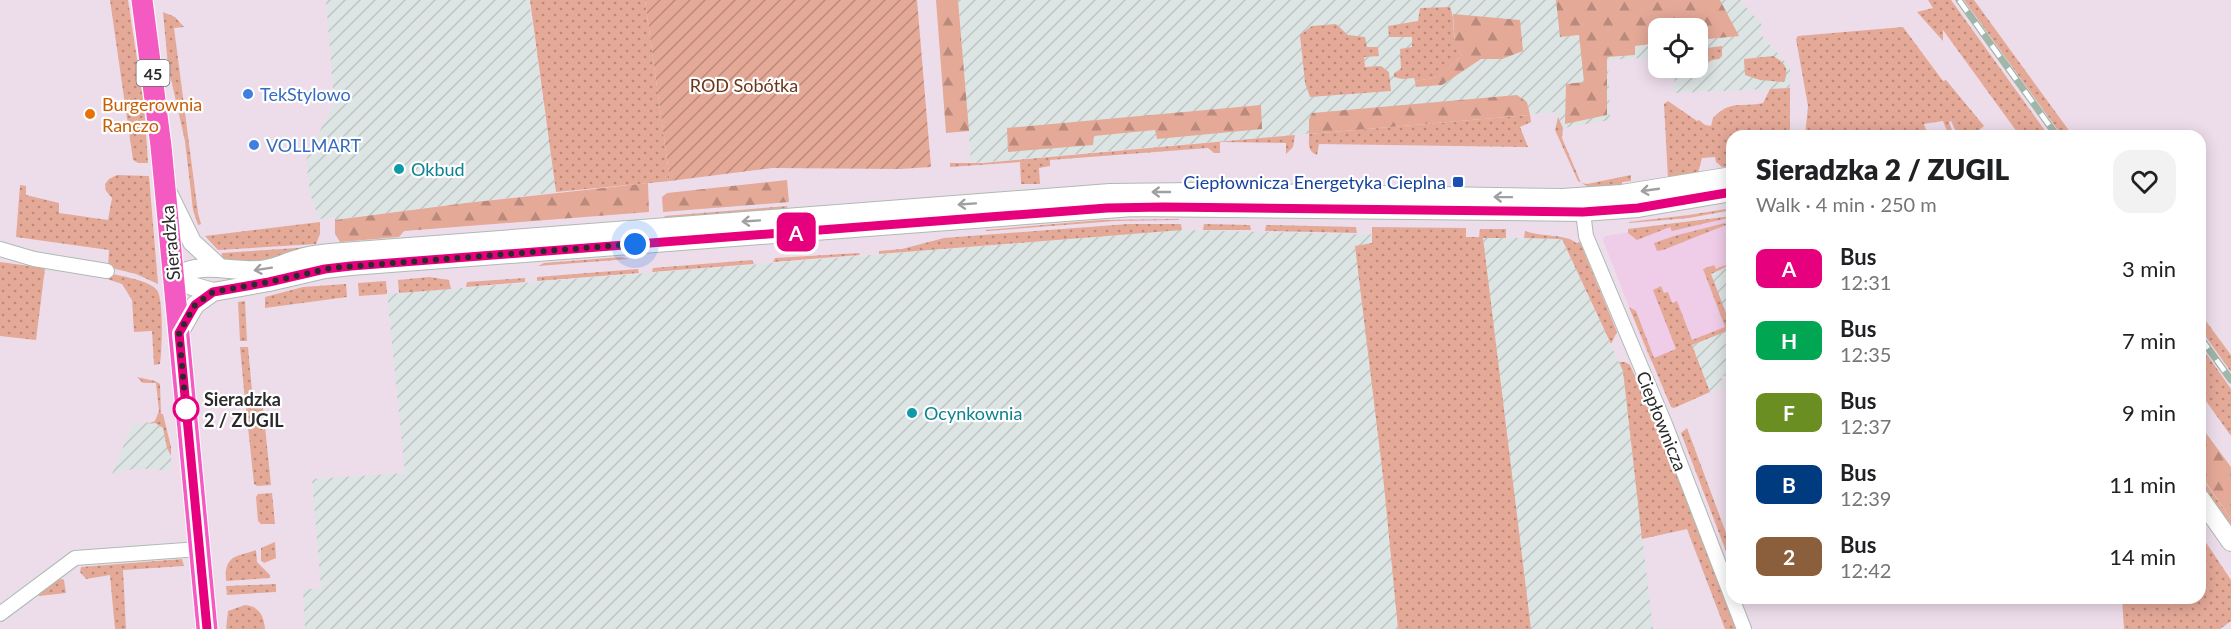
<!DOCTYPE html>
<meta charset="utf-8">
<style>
:root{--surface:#fff;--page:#f2f2f2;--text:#202124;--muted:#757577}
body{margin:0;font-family:Lato,sans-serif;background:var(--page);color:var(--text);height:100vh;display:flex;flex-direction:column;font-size:22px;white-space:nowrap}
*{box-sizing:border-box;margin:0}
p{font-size:20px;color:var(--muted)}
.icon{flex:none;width:33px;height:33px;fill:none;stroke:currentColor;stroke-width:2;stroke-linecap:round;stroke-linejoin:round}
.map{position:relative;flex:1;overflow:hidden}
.sheet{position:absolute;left:1726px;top:130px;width:480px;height:474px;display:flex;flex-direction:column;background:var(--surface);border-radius:18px;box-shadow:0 3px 15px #0003}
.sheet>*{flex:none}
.badge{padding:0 12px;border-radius:9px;font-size:21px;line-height:39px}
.buttons{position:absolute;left:1648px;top:18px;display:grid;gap:12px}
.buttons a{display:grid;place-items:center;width:60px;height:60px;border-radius:12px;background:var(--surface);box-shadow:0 3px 15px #0003;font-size:30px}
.you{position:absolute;width:30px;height:30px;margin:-15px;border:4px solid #fff;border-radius:50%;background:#1a73e8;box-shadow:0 0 0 9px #1a73e833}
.map>.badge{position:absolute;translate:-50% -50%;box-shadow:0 0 0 3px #fff}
.round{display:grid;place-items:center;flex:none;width:63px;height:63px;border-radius:18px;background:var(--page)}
.head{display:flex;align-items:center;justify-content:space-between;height:102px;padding:0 30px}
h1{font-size:28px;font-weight:800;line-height:45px}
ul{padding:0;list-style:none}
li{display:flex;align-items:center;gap:18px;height:72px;padding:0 30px}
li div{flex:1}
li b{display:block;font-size:22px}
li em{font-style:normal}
li .badge{min-width:66px;font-weight:700;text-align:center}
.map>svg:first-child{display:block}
.industrial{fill:url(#industrial-furrows)}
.education{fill:#efcce7}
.grass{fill:url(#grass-dots)}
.forest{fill:url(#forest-firs)}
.garden{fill:url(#garden-furrows)}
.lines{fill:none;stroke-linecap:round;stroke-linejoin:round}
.street-casing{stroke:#adbbb3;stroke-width:16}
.secondary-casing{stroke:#adbbb3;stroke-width:20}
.primary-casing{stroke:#fff;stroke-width:23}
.street{stroke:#fff;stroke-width:14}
.secondary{stroke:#fff;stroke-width:18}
.primary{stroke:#f45bc2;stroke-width:21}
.rail-casing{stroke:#9fb6a8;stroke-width:7}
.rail{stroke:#fff;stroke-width:4.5;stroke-dasharray:14;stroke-linecap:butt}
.oneway{stroke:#a0a0a0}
.line-casing{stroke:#fff;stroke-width:14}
.line{stroke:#e6007e;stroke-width:9}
.walk{stroke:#2b2b2b;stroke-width:6;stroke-dasharray:0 10.8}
.shop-dot{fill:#3f7fe0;stroke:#fff;stroke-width:2}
.food-dot{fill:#e8710a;stroke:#fff;stroke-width:2}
.culture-dot{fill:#0f9aa8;stroke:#fff;stroke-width:2}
.transit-dot{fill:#1a4fb4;stroke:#fff;stroke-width:2}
.stop-dot{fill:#fff;stroke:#e6007e;stroke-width:3}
.labels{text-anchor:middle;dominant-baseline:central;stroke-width:4.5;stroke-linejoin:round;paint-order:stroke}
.shield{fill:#fff;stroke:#6b6b6b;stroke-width:1.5}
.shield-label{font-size:16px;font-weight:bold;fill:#2b2b2b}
.park-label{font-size:18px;fill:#6a3518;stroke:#fff}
.shop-label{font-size:18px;fill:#366cbe;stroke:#fff;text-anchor:start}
.food-label{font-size:18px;fill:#c56008;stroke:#fff;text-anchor:start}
.culture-label{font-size:18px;fill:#0d838f;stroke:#fff;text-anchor:start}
.transit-label{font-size:18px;fill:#164399;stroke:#fff;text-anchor:end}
.street-label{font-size:18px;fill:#2b2b2b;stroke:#fff}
.stop-label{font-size:18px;font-weight:bold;fill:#2b2b2b;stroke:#fff;text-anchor:start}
</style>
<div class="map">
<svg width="2231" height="629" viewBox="0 0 2231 629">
<defs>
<pattern id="industrial-furrows" width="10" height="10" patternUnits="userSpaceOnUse" patternTransform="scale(1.5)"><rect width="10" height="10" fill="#dde5e4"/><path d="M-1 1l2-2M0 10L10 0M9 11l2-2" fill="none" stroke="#bec5c4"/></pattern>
<pattern id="grass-dots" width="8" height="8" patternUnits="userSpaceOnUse" patternTransform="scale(1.5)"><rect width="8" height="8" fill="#e5a998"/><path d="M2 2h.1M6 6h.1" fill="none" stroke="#ba8a7c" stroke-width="1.8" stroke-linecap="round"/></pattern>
<pattern id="forest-firs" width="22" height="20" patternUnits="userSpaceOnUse" patternTransform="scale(1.5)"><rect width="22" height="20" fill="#e5a998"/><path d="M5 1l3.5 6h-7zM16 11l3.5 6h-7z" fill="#ba8a7c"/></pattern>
<pattern id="garden-furrows" width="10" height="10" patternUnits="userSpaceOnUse" patternTransform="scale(1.5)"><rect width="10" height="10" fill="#e5a998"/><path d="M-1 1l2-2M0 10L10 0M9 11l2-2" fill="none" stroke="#ba8a7c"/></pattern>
</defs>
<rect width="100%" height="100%" fill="#edddeb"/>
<!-- industrial -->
<g class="industrial">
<path d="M326,0H529L556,192L335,220L334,217L319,219L310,194L306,160L334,102Z"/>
<path d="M958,0H1740L1763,26L1759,33L1790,67V88L1675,93L1674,68H1698V28H1659V57L1608,60L1610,120L1563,128L1555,112L974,163L971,162Z"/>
<path d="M1182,230L1562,239L1623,371L1653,629H305L303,590L321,588L312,479L405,473L387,294Z"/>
<path d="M1732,264V373L1721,377L1725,386L1710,392L1692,345L1732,329L1710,274Z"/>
<path d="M163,420L171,455V471L137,468L112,474L132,425Z"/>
</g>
<!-- education -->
<path class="education" d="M1732,216V264L1711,274L1732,329L1650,361L1603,240L1605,236Z"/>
<!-- grass -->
<g class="grass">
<path d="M110,0H128L144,105L148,163H138L133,160Z"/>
<path d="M530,0H645L670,181L556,192Z"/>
<path d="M1928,0H1951L2049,136H2020L1943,30V41L1917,12L1933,8Z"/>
<path d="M1964,0H1974L2073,136H2062Z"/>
<path d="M1450,7C1457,25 1449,40 1462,55L1439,77L1415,81L1414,78L1402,79L1394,77V73L1401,69L1400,49L1412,47V37H1389L1388,26L1418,21L1420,8Z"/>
<path d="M163,12L175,17L184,27L174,28L198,213L201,224L198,225L193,210L185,141L168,66Z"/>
<path d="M1336,24L1348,35L1365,37L1367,47H1378L1379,56L1364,57L1365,67L1381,66L1389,72L1391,91L1310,97L1305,83L1300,35L1312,26Z"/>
<path d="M1903,27L1943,81L1946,80L1984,126L1972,136H1958L1951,121L1949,122L1954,136H1949L1943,121L1924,124L1928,136H1805L1808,106L1796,39L1798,36Z"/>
<path d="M1722,46V56L1719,59C1708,60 1704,63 1701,74L1692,72L1689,68H1698V49Z"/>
<path d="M1773,56C1784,62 1790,68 1784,82L1760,80L1745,75L1744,59Z"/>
<path d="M1790,88V136H1732V166L1722,167L1716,162L1715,157L1702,158L1698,173L1668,179L1664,104L1668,101L1697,121L1699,120L1705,125L1711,126L1713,118C1731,99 1742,108 1763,103L1770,89Z"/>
<path d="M1530,115L1531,122L1520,127L1528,147L1319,144L1317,155C1307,151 1309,143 1309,134Z"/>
<path d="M1558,117L1563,128L1562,138L1581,183L1587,184L1631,175V181L1622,182V185L1588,187L1578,181L1555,130Z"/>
<path d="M1295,135L1293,147L1286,154V143L1220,142V153H1214L1208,148L1050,160V166L1039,168L1040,184H1021L1020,162L950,167V163H983Z"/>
<path d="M117,175L149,176L158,284L136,274L108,267L109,250L16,237L20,185L26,186V195L59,203V213L108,220L112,198L106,191L105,184L109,179Z"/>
<path d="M788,206L782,213L668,220L664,216Z"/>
<path d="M1732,208V210L1689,218L1629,223V222L1689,215Z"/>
<path d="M1732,216V230L1728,218L1672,231L1670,227L1637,240L1628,233V229Z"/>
<path d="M1178,219L1179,220L1115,221L988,231L985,230L1101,220Z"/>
<path d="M320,222V234L316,244L218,250L205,236Z"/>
<path d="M1725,223L1726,225L1663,250L1657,251L1654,243L1674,236Z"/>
<path d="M1128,224H1181L1182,230L879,254V251L902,249L944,238Z"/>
<path d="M1204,224L1250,225L1251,230H1203Z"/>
<path d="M1266,225L1356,227L1357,233L1265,231Z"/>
<path d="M1372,227L1466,228V237H1479L1480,229H1506V238H1483L1531,629H1398L1384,485L1355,246L1372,243Z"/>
<path d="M1525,231C1540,237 1568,234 1576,243L1580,242L1617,332L1611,344L1562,239L1524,238Z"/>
<path d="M312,247C282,256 252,267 221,258L222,253Z"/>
<path d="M859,253L860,255L773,262L775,258Z"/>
<path d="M621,257L629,259L538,266L544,263Z"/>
<path d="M1732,259V264L1711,274L1732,329L1692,345L1710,392L1674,408L1671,407L1629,307L1636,311L1654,358L1676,349L1653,290L1661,286L1664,293L1668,292L1672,303L1677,301L1692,340L1725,327L1703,269L1714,265L1716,269L1728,264V261Z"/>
<path d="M752,260L754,264L652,272L653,268Z"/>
<path d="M0,262L45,268L36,340L0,336Z"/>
<path d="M638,269L639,273L537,281V277Z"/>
<path d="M108,273C120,276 149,280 157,290C164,299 162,354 160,364L154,365L152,331L134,332L132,300L122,284L107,279Z"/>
<path d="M429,277L449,280L451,289L399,293L398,280Z"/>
<path d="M525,278V282L466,287L467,282Z"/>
<path d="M386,281L387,294L359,296L358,283Z"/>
<path d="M346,284L347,297L265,308V297L303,287Z"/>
<path d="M245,301L247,341H240L238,302Z"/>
<path d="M2200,313L2231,355V372L2201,330Z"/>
<path d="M2201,346L2231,389V436L2201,394Z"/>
<path d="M240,347H248L253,401H245Z"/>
<path d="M1619,362H1625L1630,365L1664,443L1737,629H1725L1687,529L1642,539L1623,371Z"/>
<path d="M137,377L155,381L160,384L161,414H163L171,447V456L167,448L163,428L155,423L148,424L155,421L159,411L156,383H143Z"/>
<path d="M263,407L271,485L257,486L254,484L246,408Z"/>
<path d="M1687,428L1732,549L1731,559H1729L1681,433Z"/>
<path d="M2200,475L2231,519V528L2201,483Z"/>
<path d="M272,493L275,524H261L258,521L256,497L258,494Z"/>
<path d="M2201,535L2231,580V621L2220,629H2124L2122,599L2200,598Z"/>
<path d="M275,542L276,558L264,563L261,560V548Z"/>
<path d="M256,550L257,562L270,575V578L226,581C224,555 236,557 256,550Z"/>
<path d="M182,559L184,566L123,570L126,629H115L110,575L86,579L80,572L81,567Z"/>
<path d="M56,578L64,580L66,593L39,596L38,590Z"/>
<path d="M276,584V592L227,595L226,586Z"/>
<path d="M245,605C259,606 264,616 265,629H226L228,611Z"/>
</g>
<!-- forest -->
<g class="forest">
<path d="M936,0H958L969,131L946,133Z"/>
<path d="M1556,0H1720L1739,36L1698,40V28H1659V43L1635,46V55L1607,57V115L1565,124L1566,84L1584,82L1579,35L1560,37Z"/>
<path d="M1453,14L1520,20L1523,51L1502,59H1481L1442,85L1416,87L1415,81L1439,77L1462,55L1455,46Z"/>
<path d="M1517,95L1527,102L1530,115L1309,134V119L1312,113Z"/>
<path d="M1261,105L1262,129L1157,139L1155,130L1094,136L1093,145L1008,152L1007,128Z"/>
<path d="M787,180L789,202L663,212L662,197L667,193Z"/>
<path d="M648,183L649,212L404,231L399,237L340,242L335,234V220L466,203Z"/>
<path d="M2200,425L2231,467V519L2201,475Z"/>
</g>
<!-- garden -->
<path class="garden" d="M645,0H917L931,167L900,169L772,168L670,181Z"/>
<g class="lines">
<defs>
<g id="street">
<path d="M1588,205L1583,212L1586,236L1665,424L1744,629"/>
<path d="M0,249L34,259L107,271"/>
<path d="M0,614L75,558L199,549"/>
</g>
<g id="secondary">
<path d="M168,193L192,242L219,267"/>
<path d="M174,277C206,258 233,275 266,269C277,267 287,262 298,259C308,255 319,254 330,253L1110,193L1194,192L1562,198L1622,194L1732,176"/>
<path d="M174,277L192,286L213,292"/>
<path d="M179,333L195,305L213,292L269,282L325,269L351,266L1133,207L1583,212L1638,208L1732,192"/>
<path d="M2200,498L2231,542"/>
</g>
<path id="primary" d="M142,0L161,146L207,629"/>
</defs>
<!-- street casing -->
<use href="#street" class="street-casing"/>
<!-- secondary casing -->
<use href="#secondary" class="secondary-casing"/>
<!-- primary casing -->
<use href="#primary" class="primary-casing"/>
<!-- street -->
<use href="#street" class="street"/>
<!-- secondary -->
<use href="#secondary" class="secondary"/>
<!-- primary -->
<use href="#primary" class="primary"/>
<defs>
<g id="rail">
<path d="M1959,0L2057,136"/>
<path d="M2200,337L2231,380"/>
</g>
</defs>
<!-- rail casing -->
<use href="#rail" class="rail-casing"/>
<!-- rail -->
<use href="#rail" class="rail"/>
</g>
<!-- one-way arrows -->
<defs><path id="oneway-shaft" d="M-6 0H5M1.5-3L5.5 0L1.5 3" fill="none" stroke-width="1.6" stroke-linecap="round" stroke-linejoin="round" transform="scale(1.5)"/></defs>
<g class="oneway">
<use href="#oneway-shaft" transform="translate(1650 190) rotate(172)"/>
<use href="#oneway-shaft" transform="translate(1161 192) rotate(180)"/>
<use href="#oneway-shaft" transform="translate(1503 197) rotate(-179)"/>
<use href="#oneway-shaft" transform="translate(967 204) rotate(176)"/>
<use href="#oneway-shaft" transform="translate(751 221) rotate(176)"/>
<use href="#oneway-shaft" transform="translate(263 269) rotate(171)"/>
</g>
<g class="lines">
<defs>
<path id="line" d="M207,629L179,333L195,305L213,292L269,282L325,269L351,266L1107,208L1164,207L1583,212L1638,208L1732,192"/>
</defs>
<!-- line casing -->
<use href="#line" class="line-casing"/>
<!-- line -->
<use href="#line" class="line"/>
<!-- walk -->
<path class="walk" d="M186,409L179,333L195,305L213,292L269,282L331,268L635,244"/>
</g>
<!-- markers -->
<g class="shop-dot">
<circle cx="248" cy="94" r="6"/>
<circle cx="254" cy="145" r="6"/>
</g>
<circle class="food-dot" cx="90" cy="114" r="6"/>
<g class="culture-dot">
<circle cx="399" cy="169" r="6"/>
<circle cx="912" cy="413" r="6"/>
</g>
<rect class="transit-dot" x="1452" y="176" width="12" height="12" rx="3"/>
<circle class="stop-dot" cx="186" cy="409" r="12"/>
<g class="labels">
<!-- shield labels -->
<rect class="shield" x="136.5" y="60" width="33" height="26" rx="4.5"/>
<g class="shield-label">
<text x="153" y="73">45</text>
</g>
<!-- park labels -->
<g class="park-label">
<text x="744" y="85">ROD Sobótka</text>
</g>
<!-- shop labels -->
<g class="shop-label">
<text x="260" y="94">TekStylowo</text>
<text x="266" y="145">VOLLMART</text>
</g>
<!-- food labels -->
<g class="food-label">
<text x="102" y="104">Burgerownia<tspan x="102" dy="21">Ranczo</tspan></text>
</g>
<!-- culture labels -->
<g class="culture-label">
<text x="411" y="169">Okbud</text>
<text x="924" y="413">Ocynkownia</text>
</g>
<!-- transit labels -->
<g class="transit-label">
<text x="1446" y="182">Ciepłownicza Energetyka Cieplna</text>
</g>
<!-- street labels -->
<g class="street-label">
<text transform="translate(170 243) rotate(-95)">Sieradzka</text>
<text transform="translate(1662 421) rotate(68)">Ciepłownicza</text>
</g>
<!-- stop labels -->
<g class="stop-label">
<text x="204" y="399">Sieradzka<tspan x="204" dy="21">2 / ZUGIL</tspan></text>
</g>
</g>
</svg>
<div class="buttons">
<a><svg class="icon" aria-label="locate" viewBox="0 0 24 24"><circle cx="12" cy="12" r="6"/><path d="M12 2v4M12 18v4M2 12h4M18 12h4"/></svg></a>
</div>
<div class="you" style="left:635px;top:244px"></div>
<b class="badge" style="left:796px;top:232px;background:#e6007e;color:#fff">A</b>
<section class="sheet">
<div class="head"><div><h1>Sieradzka 2 / ZUGIL</h1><p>Walk · 4 min · 250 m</p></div><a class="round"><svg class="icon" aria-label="heart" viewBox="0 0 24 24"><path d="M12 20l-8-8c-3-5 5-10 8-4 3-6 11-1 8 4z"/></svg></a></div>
<ul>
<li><span class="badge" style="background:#e6007e;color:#fff">A</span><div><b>Bus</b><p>12:31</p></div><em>3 min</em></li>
<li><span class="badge" style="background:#00a651;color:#fff">H</span><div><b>Bus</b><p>12:35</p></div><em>7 min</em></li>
<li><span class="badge" style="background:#6b8e23;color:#fff">F</span><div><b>Bus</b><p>12:37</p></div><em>9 min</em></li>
<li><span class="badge" style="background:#003b80;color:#fff">B</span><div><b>Bus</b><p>12:39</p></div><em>11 min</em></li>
<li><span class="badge" style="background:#8b5e3c;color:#fff">2</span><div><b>Bus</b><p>12:42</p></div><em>14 min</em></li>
</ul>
</section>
</div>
